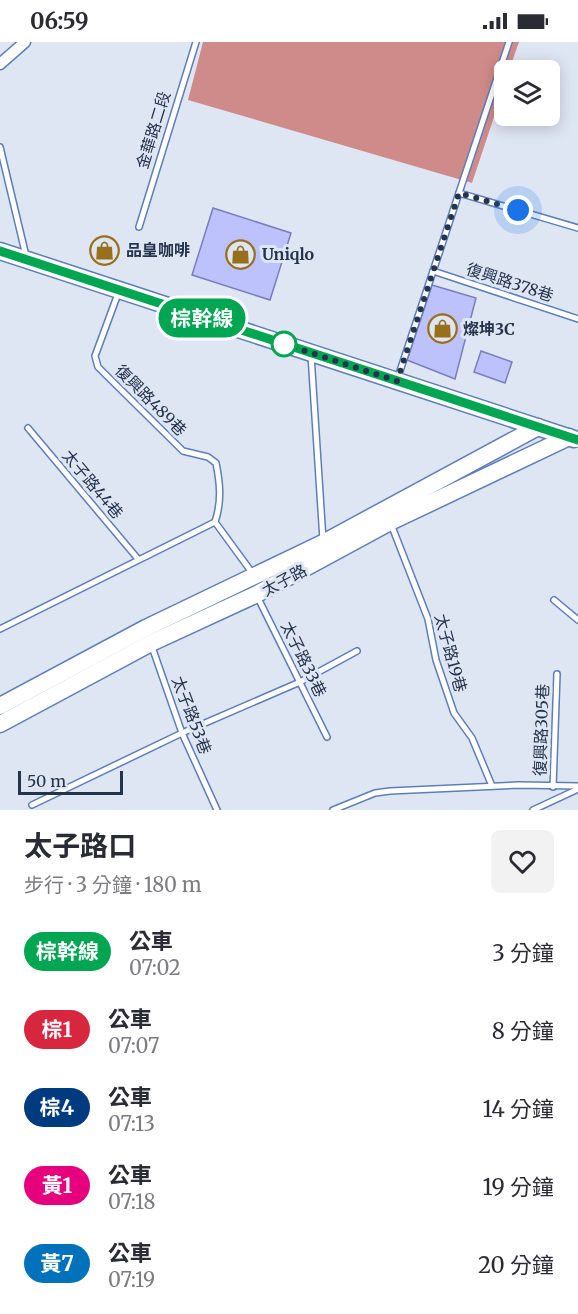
<!DOCTYPE html>
<html lang="zh-TW">
<meta charset="utf-8">
<style>
:root{--surface:#fff;--page:#f2f2f3;--text:#2b2b33;--muted:#7c7c81}
body{margin:0;font-family:Merriweather,"Noto Sans TC",serif;background:var(--page);color:var(--text);height:100vh;display:flex;flex-direction:column;font-size:22px;white-space:nowrap}
*{box-sizing:border-box;margin:0}
p{font-size:20px;color:var(--muted)}
.icon{flex:none;width:33px;height:33px;fill:none;stroke:currentColor;stroke-width:2;stroke-linecap:round;stroke-linejoin:round}
.map{position:relative;height:768px;overflow:hidden}
.drawer{display:flex;flex-direction:column;background:var(--surface);flex:1}
.drawer>*{flex:none}
.badge{padding:0 12px;border-radius:20px;font-size:21px;line-height:39px}
.fabs{position:absolute;left:494px;top:18px;display:grid;gap:12px}
.fabs a{display:grid;place-items:center;width:66px;height:66px;border-radius:9px;background:var(--surface);box-shadow:0 3px 15px #0003;font-size:30px}
.scale{position:absolute;left:18px;bottom:15px;width:105px;box-sizing:border-box;padding-left:6px;border:3px solid #25334b;border-top:0;font-size:16px;line-height:21px;white-space:nowrap;color:#25334b;-webkit-text-stroke:4px #dfe6f3;paint-order:stroke}
.you{position:absolute;width:30px;height:30px;margin:-15px;border:4px solid #fff;border-radius:50%;background:#1a73e8;box-shadow:0 0 0 9px #1a73e833}
.map>.badge{position:absolute;translate:-50% -50%;box-shadow:0 0 0 3px #fff}
.round{display:grid;place-items:center;flex:none;width:63px;height:63px;border-radius:9px;background:var(--page)}
.head{display:flex;align-items:center;justify-content:space-between;height:102px;padding:0 24px}
h1{font-size:28px;font-weight:700;line-height:45px}
ul{padding:0;list-style:none}
li{display:flex;align-items:center;gap:18px;height:78px;padding:0 24px}
li div{flex:1}
li b{display:block;font-size:22px}
li em{font-style:normal}
li .badge{min-width:66px;font-weight:700;text-align:center}
.status{display:flex;justify-content:space-between;align-items:center;height:42px;padding:0 30px;background:var(--surface);direction:ltr}
.status svg{height:16px;fill:currentColor}
.map>svg:first-child{display:block}
.forest{fill:#cf8b89}
.building{fill:#bdc1fc;stroke:#7a7dbc;stroke-width:1.5}
.lines{fill:none;stroke-linecap:round;stroke-linejoin:round}
.lane-casing{stroke:#5f7eb7;stroke-width:8}
.street-casing{stroke:#5f7eb7;stroke-width:13}
.secondary-casing{stroke:#5f7eb7;stroke-width:19}
.lane{stroke:#fff;stroke-width:5}
.street{stroke:#fff;stroke-width:10}
.secondary{stroke:#fff;stroke-width:16}
.line-casing{stroke:#fff;stroke-width:14}
.line{stroke:#00a651;stroke-width:9}
.walk{stroke:#25334b;stroke-width:6;stroke-dasharray:0 10.8}
.stop-dot{fill:#fff;stroke:#00a651;stroke-width:3}
.labels{text-anchor:middle;dominant-baseline:central;stroke-width:6;stroke-linejoin:round;paint-order:stroke}
.street-label{font-size:16px;fill:#25334b;stroke:#dfe6f3}
.poi-label{font-size:16px;font-weight:bold;fill:#25334b;stroke:#dfe6f3;text-anchor:start}
</style>
<div class="status"><b>06:59</b><svg viewBox="0 0 49 12"><path d="M0 12V9h3v3zM5 12V6h3v6zM10 12V3h3v9zM15 12V0h3v12zM26 1h20v11H26zM47 4h2v5h-2z"/></svg></div>
<div class="map">
<svg width="578" height="768" viewBox="0 0 578 768">
<rect width="100%" height="100%" fill="#dfe6f3"/>
<!-- forest -->
<path class="forest" d="M203,0H519L509,28H504V45L472,141L188,58Z"/>
<!-- building -->
<g class="building">
<path d="M213,166L291,191L270,258L192,233Z"/>
<path d="M432,243L476,256L455,337L407,318Z"/>
<path d="M481,309L512,320L505,341L474,330Z"/>
</g>
<g class="lines">
<defs>
<g id="lane">
<path d="M0,105L26,214"/>
<path d="M459,151L578,186"/>
<path d="M139,185L196,0"/>
<path d="M433,229L578,277"/>
<path d="M119,249L95,314L98,325L183,409L208,415L216,421C220,441 222,459 215,480L253,532"/>
<path d="M311,313L323,498"/>
<path d="M397,338L509,0"/>
<path d="M28,386L138,517"/>
<path d="M391,482L428,577L436,618L454,671L472,696L492,744"/>
<path d="M257,554L327,695"/>
<path d="M554,558L578,578"/>
<path d="M0,587L215,480"/>
<path d="M151,602L182,691L217,768"/>
<path d="M553,745L557,632"/>
<path d="M32,763L182,691L300,640L357,609"/>
<path d="M333,768L375,751L390,749L519,743L578,744"/>
<path d="M533,768L578,747"/>
</g>
<path id="street" d="M0,22L25,0"/>
<g id="secondary">
<path d="M0,209L574,397"/>
<path d="M0,664L146,586L323,501L538,385"/>
<path d="M0,682L151,601L257,552L390,480L569,395"/>
</g>
</defs>
<!-- lane casing -->
<use href="#lane" class="lane-casing"/>
<!-- street casing -->
<use href="#street" class="street-casing"/>
<!-- secondary casing -->
<use href="#secondary" class="secondary-casing"/>
<!-- lane -->
<use href="#lane" class="lane"/>
<!-- street -->
<use href="#street" class="street"/>
<!-- secondary -->
<use href="#secondary" class="secondary"/>
</g>
<g class="lines">
<defs>
<path id="line" d="M0,209L578,398"/>
</defs>
<!-- line casing -->
<use href="#line" class="line-casing"/>
<!-- line -->
<use href="#line" class="line"/>
<!-- walk -->
<path class="walk" d="M284,302L397,339L459,151L518,168"/>
</g>
<!-- icons -->
<defs>
<symbol id="shop-ring" viewBox="-11 -11 22 22"><circle r="9.5" fill="#dfe6f3" stroke="#98701c" stroke-width="1.5"/><path d="M-5-2.5h2.3a2.7 3.5 0 0 1 5.4 0H5L5.5 6h-11ZM-1.5-2.5h3a1.5 2.3 0 0 0-3 0Z" fill="#98701c"/></symbol>
</defs>
<g fill-rule="evenodd">
<use href="#shop-ring" x="88" y="192" width="33" height="33"/>
<use href="#shop-ring" x="224" y="196" width="33" height="33"/>
<use href="#shop-ring" x="426" y="270" width="33" height="33"/>
</g>
<!-- markers -->
<circle class="stop-dot" cx="284" cy="302" r="12"/>
<g class="labels">
<!-- street labels -->
<g class="street-label">
<text transform="translate(153 88) rotate(-73)">金華路二段</text>
<text transform="translate(510 240) rotate(18)">復興路378巷</text>
<text transform="translate(151 358) rotate(45)">復興路489巷</text>
<text transform="translate(93 442) rotate(50)">太子路44巷</text>
<text transform="translate(284 538) rotate(-28)">太子路</text>
<text transform="translate(451 611) rotate(75)">太子路19巷</text>
<text transform="translate(304 617) rotate(64)">太子路33巷</text>
<text transform="translate(192 673) rotate(69)">太子路53巷</text>
<text transform="translate(541 688) rotate(-88)">復興路305巷</text>
</g>
<!-- poi labels -->
<g class="poi-label">
<text x="126" y="208">品皇咖啡</text>
<text x="262" y="212">Uniqlo</text>
<text x="463" y="287">燦坤3C</text>
</g>
</g>
</svg>
<div class="fabs">
<a><svg class="icon" aria-label="layers" viewBox="0 0 24 24"><path d="M12 4l9 5-9 5-9-5zM3 14l9 5 9-5"/></svg></a>
</div>
<div class="scale">50 m</div>
<div class="you" style="left:518px;top:168px"></div>
<b class="badge" style="left:202px;top:276px;background:#00a651;color:#fff">棕幹線</b>
</div>
<section class="drawer">
<div class="head"><div><h1>太子路口</h1><p>步行 · 3 分鐘 · 180 m</p></div><a class="round"><svg class="icon" aria-label="heart" viewBox="0 0 24 24"><path d="M12 20l-8-8c-3-5 5-10 8-4 3-6 11-1 8 4z"/></svg></a></div>
<ul>
<li><span class="badge" style="background:#00a651;color:#fff">棕幹線</span><div><b>公車</b><p>07:02</p></div><em>3 分鐘</em></li>
<li><span class="badge" style="background:#d7263d;color:#fff">棕1</span><div><b>公車</b><p>07:07</p></div><em>8 分鐘</em></li>
<li><span class="badge" style="background:#003b80;color:#fff">棕4</span><div><b>公車</b><p>07:13</p></div><em>14 分鐘</em></li>
<li><span class="badge" style="background:#e6007e;color:#fff">黃1</span><div><b>公車</b><p>07:18</p></div><em>19 分鐘</em></li>
<li><span class="badge" style="background:#0072bc;color:#fff">黃7</span><div><b>公車</b><p>07:19</p></div><em>20 分鐘</em></li>
</ul>
</section>
